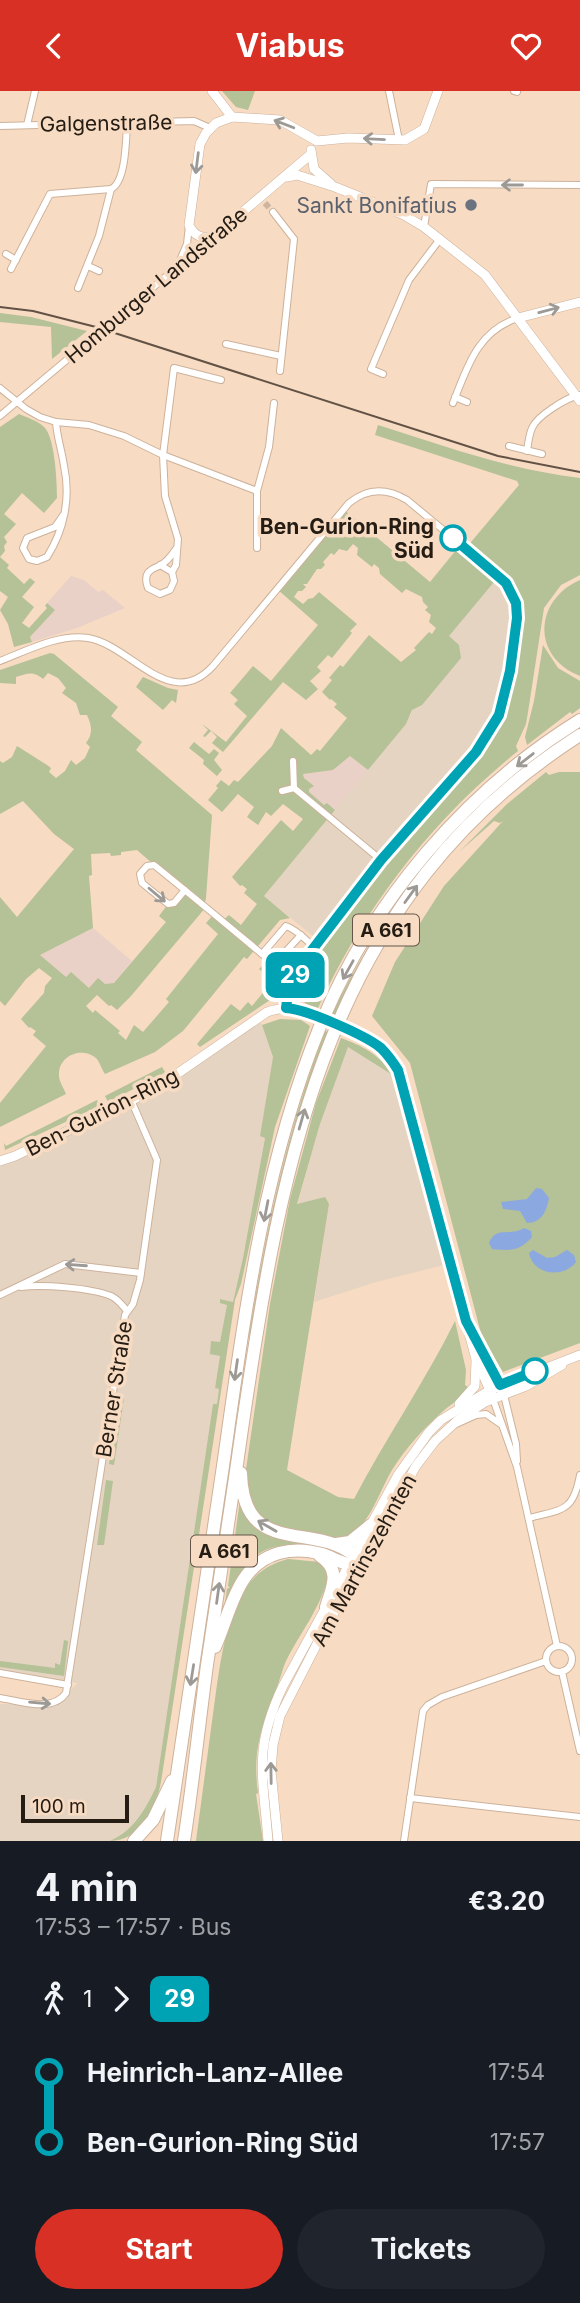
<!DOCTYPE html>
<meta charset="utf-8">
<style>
:root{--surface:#171b24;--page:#20242c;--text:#f1f3f6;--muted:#9ea1a6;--accent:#d93025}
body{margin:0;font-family:Inter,sans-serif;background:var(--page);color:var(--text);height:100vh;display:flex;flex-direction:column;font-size:26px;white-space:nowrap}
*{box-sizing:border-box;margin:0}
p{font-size:23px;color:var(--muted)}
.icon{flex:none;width:38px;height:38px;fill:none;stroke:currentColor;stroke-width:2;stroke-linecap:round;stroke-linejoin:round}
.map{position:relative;height:1750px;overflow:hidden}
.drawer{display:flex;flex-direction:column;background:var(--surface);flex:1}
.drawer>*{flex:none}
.badge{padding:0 14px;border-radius:10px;font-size:24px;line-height:46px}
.scale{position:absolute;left:21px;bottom:18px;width:108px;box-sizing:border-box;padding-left:7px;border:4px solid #251c13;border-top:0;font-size:19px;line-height:24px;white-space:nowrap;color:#251c13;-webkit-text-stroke:5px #f7dbc3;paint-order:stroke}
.map>.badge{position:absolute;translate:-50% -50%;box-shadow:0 0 0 4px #fff}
.legs{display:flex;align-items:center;gap:10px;height:77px;padding:0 35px;font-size:23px}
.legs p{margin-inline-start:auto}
.summary{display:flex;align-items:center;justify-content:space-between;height:119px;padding:0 35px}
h1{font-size:38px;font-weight:700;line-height:52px}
.action{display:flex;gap:14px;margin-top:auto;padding:14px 35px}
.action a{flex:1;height:80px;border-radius:42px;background:var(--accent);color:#fff;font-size:28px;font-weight:700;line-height:80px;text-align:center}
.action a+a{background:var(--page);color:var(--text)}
ul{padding:0 35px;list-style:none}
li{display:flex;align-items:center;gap:24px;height:70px;font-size:26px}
li i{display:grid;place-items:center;width:10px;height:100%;margin:0 9px;background:currentColor}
li i::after{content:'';width:18px;height:18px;margin:-9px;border:5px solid;border-radius:50%;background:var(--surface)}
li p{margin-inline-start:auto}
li:first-child i{background:linear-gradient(#0000 50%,currentColor 0)}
li:last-child i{background:linear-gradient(currentColor 50%,#0000 0)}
header{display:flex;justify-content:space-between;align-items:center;height:91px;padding:0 35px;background:var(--accent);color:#fff;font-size:32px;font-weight:700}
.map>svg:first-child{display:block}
.commercial{fill:#e5d4c2}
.education{fill:#e9d1c7}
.green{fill:#b5c197;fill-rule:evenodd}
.water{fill:#8ba9e0}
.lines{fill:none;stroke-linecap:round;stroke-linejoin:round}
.street-tunnel{stroke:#cdb5a0;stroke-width:6;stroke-dasharray:6 3;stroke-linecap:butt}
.street-casing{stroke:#cdb29b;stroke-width:8}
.secondary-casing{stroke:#cdb29b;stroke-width:10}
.highway-casing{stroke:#cdb29b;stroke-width:14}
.street{stroke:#fff;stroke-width:6}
.secondary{stroke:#fff;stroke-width:9}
.highway{stroke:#fff;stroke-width:12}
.tram{stroke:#615245;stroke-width:2}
.secondary-bridge-casing{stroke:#cdb29b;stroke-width:10;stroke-linecap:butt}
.secondary-bridge{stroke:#fff;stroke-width:9}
.oneway{stroke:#9d9995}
.line-1-casing{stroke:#fff;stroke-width:16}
.line-1{stroke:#00a3b4;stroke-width:10}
.worship-dot{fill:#6b7280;stroke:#f7dbc3;stroke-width:2.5}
.stop-1-dot{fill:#fff;stroke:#00a3b4;stroke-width:3.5}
.labels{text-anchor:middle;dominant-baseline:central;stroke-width:7;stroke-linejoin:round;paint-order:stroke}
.shield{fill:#f7dbc3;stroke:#645548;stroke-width:2}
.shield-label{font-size:19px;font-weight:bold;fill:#251c13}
.street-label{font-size:21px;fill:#251c13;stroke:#f7dbc3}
.worship-label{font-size:21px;fill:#5b616d;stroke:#f7dbc3;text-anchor:end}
.stop-label{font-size:21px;font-weight:bold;fill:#251c13;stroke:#f7dbc3;text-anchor:end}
</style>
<header><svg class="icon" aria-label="back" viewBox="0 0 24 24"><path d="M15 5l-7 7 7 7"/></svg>Viabus<svg class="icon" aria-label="heart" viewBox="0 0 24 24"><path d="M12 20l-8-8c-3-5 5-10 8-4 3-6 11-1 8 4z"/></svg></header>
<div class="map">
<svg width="580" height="1750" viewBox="0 0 580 1750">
<rect width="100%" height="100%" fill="#f7dbc3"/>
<!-- commercial -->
<g class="commercial">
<path d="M499,485L516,512L506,603L490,642L319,850L264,805L406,633L448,545Z"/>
<path d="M257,926L262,934L273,966L260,1045L265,1046L243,1167L233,1211L221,1208L227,1213L220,1252L212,1250L220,1264L215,1297L219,1298L217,1313H213L156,1696L139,1728L119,1746L110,1750H0V1613H55L78,1592L0,1581V1070L155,998Z"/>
<path d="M348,955L393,984L444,1174L376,1191L314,1211L329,1113L297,1114L320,1033Z"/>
</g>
<!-- education -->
<g class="education">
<path d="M71,485L84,489L98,501L103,499L125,517L77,537L32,551L30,546L55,519L47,512Z"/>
<path d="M350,665L368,679L335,719L327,712L324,715L309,701V697L314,695L304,687L303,683L333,679Z"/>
<path d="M93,837L132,870L114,892L90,897L71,882L67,887L40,864Z"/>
</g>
<!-- green -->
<g class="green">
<path d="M222,0H255L248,19L236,16Z"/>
<path d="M0,222L31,226L87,240L52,268L51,236L0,231Z"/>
<path d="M19,323C26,326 38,330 44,336C55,346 57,391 57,407L44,422L22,402L4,423L16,433L4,446L7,451L4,455L5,460L0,466L9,474L7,477L24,493L30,487L35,491L22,506L34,516L22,532L29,537L47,517L45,515L47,512L55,519L30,546L32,551L14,556L8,533L0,519L8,506L0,500V336Z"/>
<path d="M378,334C444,355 510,379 580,387V484L561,494L544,517L528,621L526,633L516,655L518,660C431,730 365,815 318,917C285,910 303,886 316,869L314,856L325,855L322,846L381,769L490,642L506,603L516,512L499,485L449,545L459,554L461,567L422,614L412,619L406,633L368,679L350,665L333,679L303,683L304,687L314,695L309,698V701L324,714L327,712L335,719L264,805L290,827L280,829L247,868L244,866L183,940L155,961L105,983C102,979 100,972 97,968C84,955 60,963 59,982C58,989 63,996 66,1003L0,1036V1012L46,955L33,944L36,940L30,936L29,937L21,928L44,902L45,895L52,887L39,877L26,888L5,915L0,910V806L17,826L74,758L54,743L23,710L0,723V670L3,672L12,666L17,655L47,674L51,677L49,681L56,687L65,680L71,669L76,674L85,667L90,656L86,652C94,642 91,633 87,624H80L76,612L62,602L66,597L58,587L48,582L43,588C33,579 26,583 16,586V593L0,592V579L50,562L54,563L118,616L111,625L142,651L136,659L212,724L206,807L204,815L206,816L131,905L117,919L111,914L109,915L97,904L86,915L93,922L95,919L120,940L118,942L126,949L134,934L143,941L169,911L166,908L218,843L206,832L214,823L222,830L229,824L241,834L257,813L244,802L247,798L242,794L240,795L232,786L237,780L281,729L293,740L303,728L283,713L271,725L266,721L258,734L247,726L254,716L238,703L222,721L208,709L218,697L216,695L221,689L229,695L234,689L238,691L272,655L281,637L311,664L317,658L320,660L347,627L334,616L337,613L331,608L330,609L322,601L332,589L329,587L340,574L343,576L369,544L401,571L416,559L414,557L429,541L432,543L436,537L429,531L431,524L425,519L428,516L423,511L422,506L406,498L402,502L380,483L379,477L374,473L372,476L357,464L358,457L353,453L347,460L339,458L334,464L331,462L323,471L325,474L321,478H317L307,493H303L306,496L302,500H298L294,506L303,513L308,508L313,507L319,501L357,533L350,540L352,542L332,567L328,564L317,576L321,580L310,590L318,598L306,609L283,591L223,661L212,652L217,646L211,640L205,646L203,645L208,639L202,633L226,651L247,625L234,613L238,609L230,602L253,575L271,590L318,534L277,498L343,418L430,491L461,453L466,457L519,394L517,390L375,344ZM137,759L184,800L171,813H168L159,825L166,831L114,892L105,893L98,887L89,897L71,881L66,886L40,864L93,837L89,785L92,784L91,763L110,762L111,765L121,764V761Z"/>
<path d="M580,489V585C531,566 534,509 580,489Z"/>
<path d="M543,554L558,577L580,590V617L572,623L570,621L527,654L525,646L534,610Z"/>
<path d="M143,586L168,597L178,599L176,612L172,609L163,619L136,596Z"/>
<path d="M580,636V638L508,691L409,797L369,857L335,924L332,923C391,803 468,709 580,636Z"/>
<path d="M194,651L209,663L214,658L219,662L214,669L222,679L217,685L203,673L204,669L189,657Z"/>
<path d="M546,681L549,684L559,681H580V1252L503,1281L482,1246L410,972L372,925L395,871L444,795L503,730L500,732L494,730L459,761L507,713Z"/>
<path d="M264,873L280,887L270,909L200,956L197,953L231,913L240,920L248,911L252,915L273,890L259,878Z"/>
<path d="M280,928L301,929L310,935L275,1036L241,1193L235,1209L161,1691C156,1717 140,1750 110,1750C134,1739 145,1719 156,1696L213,1313H217L219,1298L215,1297L220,1265L210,1263L211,1250L220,1251L227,1214L220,1212V1208L233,1211L243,1167L265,1047L260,1045L273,966L262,934Z"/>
<path d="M325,940L328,941C289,1039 269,1140 251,1244H249C266,1140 287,1039 325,940Z"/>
<path d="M341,947C362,955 380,963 391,983L348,956L320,1033L297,1113L325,1106L329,1113L287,1379L338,1406L354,1408C385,1348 425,1291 455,1230L466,1279L465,1294L469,1297C461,1308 451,1313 441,1322C423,1338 405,1358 392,1379C378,1402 368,1443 338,1449L277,1437L254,1419L244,1392L270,1213L290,1108L316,1012Z"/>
<path d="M162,976L165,981L161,984L108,1011L105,1005Z"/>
<path d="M97,1009L100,1015L5,1059L4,1052L6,1055Z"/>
<path d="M119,1306L124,1307L114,1374L109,1373Z"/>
<path d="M106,1389L113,1390L104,1454H97Z"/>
<path d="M240,1409L249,1426L347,1466L345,1468C309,1457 272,1440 243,1478C235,1488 231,1502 225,1511L227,1498L230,1496L228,1495Z"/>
<path d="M288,1468L320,1471L329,1483C322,1514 303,1538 288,1566C283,1575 281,1586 277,1596C262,1635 252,1659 258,1702L256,1703L263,1750H196C201,1713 206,1675 211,1638C218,1592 222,1524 251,1490C262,1478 273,1472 288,1468Z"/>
<path d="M64,1549L68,1550L64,1585L0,1576V1570L55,1577V1572L60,1574Z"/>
</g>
<!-- water -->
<g class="water">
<path d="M536,1097L542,1098L549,1107C547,1119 542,1132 527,1132L520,1120L503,1118L501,1111L527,1108Z"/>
<path d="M524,1137L531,1140L532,1146C520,1160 510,1160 492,1158L489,1152C496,1134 510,1146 524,1137Z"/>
<path d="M533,1159L547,1167L555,1166L567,1159L574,1164L576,1171C563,1188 533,1184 529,1162Z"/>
</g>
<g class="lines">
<!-- street-tunnel -->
<path class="street-tunnel" d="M265,112L273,121"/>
<defs>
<g id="street">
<path d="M389,0L399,49"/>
<path d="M514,0L517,1"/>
<path d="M27,34L35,0"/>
<path d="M0,35L194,30L210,37"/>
<path d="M273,121L294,148L280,280"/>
<path d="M424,136L431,93L580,94"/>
<path d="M6,163L16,169"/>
<path d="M178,174L187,153L189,134"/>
<path d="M88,175L99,180"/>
<path d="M11,178L50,103L111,98"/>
<path d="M78,197L99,145L111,98C126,91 126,49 127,32"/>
<path d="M226,253L281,265"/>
<path d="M383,283L371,278L409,189L440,148"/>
<path d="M0,297L26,318L40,326L56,331L89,334L124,345L163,364L257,400"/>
<path d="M455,306L467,311"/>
<path d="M453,312C467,277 477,240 518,227"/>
<path d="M0,325L213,146"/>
<path d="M56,331C57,347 62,360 64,375C71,407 64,439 47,466L37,470L29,468L23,457L27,447L55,436L64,423"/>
<path d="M509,355L542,363"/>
<path d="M527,360C528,352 529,344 532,337C537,325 566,307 579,304"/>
<path d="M257,457V400L269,356L274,312"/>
<path d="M160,474L172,481L174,490L170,499L160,503L148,497C143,484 148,479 159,475C166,472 172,464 176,458"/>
<path d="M172,481L176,474L178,448L165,405L163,364L174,277L221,289"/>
<path d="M0,570C26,560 60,542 88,547C131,554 170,622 213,575L349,412C367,397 387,397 407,409L499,485L512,501L516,512L517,527L506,603L499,624L476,661L381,769L297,880L289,895L286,917"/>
<path d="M293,670L294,697L381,769"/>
<path d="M282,700L294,697"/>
<path d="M185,799L174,812L168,813L142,792L140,783L147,775L154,774C190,803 226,833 262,863"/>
<path d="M301,844L275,872L262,863L286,835C296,838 306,849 314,856"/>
<path d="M21,1196C42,1193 91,1197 111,1205C118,1208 122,1214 127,1220"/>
<path d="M0,1204L65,1173L141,1182"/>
<path d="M504,1304L516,1353L517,1370"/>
<path d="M493,1308L517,1376L557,1555"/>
<path d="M456,1333L476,1324L486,1323L502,1334"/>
<path d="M529,1427C562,1418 573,1422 580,1384"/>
<circle cx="559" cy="1568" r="13"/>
<path d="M562,1581L580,1660"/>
<path d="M0,1582L68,1594"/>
<path d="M0,1607C21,1610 52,1622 66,1602L125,1224L133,1213L140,1189L157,1069L131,1009"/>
<path d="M410,1707L580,1726"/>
<path d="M404,1750L423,1620L428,1614L442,1606L546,1570"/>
</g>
<g id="secondary">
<path d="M212,0L232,26"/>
<path d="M311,59L314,78L331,93"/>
<path d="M311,63L213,146C202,148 194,145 189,134L200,53L206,42L216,32L232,26L280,29L317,50L348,47L405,49L424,38L438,0"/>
<path d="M287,86L297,84L335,96L402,123L424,136L485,184L580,310"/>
<path d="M518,227L580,211"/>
<path d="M354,942L383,959L398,979L476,1268L492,1304"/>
<path d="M0,1070L15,1065L155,998L267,921C282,916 294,916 309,923"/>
<path d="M473,1244L502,1299"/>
<path d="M459,1313L475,1295L476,1270"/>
<path d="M268,1750C263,1684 253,1658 283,1595L398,1384L429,1341L441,1329L490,1299L580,1264"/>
<path d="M278,1750L271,1680L273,1654L280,1625L320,1547L416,1375L435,1350L458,1329L485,1311L526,1295L562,1274"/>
</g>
<g id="highway">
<path d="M241,1382C243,1473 323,1425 362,1472"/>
<path d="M336,1453L350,1451L371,1434"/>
<path d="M320,1465C342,1479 332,1497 326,1516"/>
<path d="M215,1556C231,1521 236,1474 279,1462C293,1458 308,1459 322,1463C337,1468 347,1477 362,1472"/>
<path d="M134,1750L153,1729L172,1690"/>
<path d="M167,1750C185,1625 204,1500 223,1375C244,1228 263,1076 319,938C369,813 465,700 580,629"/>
<path d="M184,1750C193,1692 199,1633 207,1574C218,1496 231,1417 242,1338C282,1065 327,805 580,644"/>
</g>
</defs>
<!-- street casing -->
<use href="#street" class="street-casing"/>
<!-- secondary casing -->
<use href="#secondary" class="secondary-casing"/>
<!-- highway casing -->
<use href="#highway" class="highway-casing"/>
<!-- street -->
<use href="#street" class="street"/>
<!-- secondary -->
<use href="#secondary" class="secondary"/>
<!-- highway -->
<use href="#highway" class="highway"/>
<!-- tram -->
<path class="tram" d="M0,216L33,220L96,236L498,365L580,381"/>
<defs>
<path id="secondary-bridge" d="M309,923L354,942"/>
</defs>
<!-- secondary-bridge casing -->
<use href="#secondary-bridge" class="secondary-bridge-casing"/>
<!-- secondary-bridge -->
<use href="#secondary-bridge" class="secondary-bridge"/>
</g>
<!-- one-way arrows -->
<defs><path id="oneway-shaft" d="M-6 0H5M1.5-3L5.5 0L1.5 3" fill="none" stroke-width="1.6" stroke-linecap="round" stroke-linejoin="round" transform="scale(1.75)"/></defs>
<g class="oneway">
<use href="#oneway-shaft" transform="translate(284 33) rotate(-159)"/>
<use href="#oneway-shaft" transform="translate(374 48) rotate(-177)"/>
<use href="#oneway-shaft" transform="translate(197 72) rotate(97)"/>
<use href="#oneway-shaft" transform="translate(512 94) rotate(-180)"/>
<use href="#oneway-shaft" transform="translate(549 219) rotate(-15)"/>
<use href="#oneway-shaft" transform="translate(525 669) rotate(142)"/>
<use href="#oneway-shaft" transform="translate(411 803) rotate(-54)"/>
<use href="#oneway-shaft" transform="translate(157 804) rotate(40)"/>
<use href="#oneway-shaft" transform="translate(348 879) rotate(119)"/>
<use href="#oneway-shaft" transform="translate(302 1028) rotate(-74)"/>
<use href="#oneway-shaft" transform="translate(266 1120) rotate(101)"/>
<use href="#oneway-shaft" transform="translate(76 1174) rotate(-176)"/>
<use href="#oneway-shaft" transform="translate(236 1279) rotate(98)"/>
<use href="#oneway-shaft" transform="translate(267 1435) rotate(-150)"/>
<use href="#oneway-shaft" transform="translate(218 1502) rotate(-82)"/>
<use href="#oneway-shaft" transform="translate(192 1584) rotate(99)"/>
<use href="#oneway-shaft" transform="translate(40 1612) rotate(5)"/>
<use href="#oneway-shaft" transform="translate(271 1682) rotate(-91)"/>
</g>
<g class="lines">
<defs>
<path id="line-1" d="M453,447L506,492L516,512L517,527L510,580L499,624L476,661L381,769L309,863L289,895L286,917C306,918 365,944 381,957C388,964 393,971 398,979L466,1230L500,1294L535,1280"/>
</defs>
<!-- line-1 casing -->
<use href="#line-1" class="line-1-casing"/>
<!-- line-1 -->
<use href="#line-1" class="line-1"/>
</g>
<!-- markers -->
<circle class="worship-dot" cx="471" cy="114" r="7"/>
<g class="stop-1-dot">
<circle cx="453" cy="447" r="12"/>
<circle cx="535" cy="1280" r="12"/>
</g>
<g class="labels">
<!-- shield labels -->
<g class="shield">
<rect x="353" y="823.5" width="66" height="31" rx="5"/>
<rect x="191" y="1444.5" width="66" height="31" rx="5"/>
</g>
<g class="shield-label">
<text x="386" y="839">A 661</text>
<text x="224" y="1460">A 661</text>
</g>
<!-- street labels -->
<g class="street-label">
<text transform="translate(106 32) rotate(-1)">Galgenstraße</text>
<text transform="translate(156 194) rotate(-40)">Homburger Landstraße</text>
<text transform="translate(102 1021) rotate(-27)">Ben-Gurion-Ring</text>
<text transform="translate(114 1298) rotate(-81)">Berner Straße</text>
<text transform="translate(364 1469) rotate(-61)">Am Martinszehnten</text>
</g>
<!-- worship labels -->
<g class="worship-label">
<text x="457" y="114">Sankt Bonifatius</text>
</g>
<!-- stop labels -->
<g class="stop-label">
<text x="434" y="435">Ben-Gurion-Ring<tspan x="434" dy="24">Süd</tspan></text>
</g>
</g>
</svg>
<div class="scale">100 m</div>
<b class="badge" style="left:295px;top:884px;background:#00a3b4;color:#fff">29</b>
</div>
<section class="drawer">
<div class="summary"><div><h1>4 min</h1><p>17:53 – 17:57 · Bus</p></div><b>€3.20</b></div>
<div class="legs"><svg class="icon" aria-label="walk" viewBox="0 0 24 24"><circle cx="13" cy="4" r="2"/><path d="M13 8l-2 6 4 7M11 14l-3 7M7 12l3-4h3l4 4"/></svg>1<svg class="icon" aria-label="forward" viewBox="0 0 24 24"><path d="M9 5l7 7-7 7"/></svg><b class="badge" style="background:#00a3b4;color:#fff">29</b></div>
<ul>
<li><i style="color:#00a3b4"></i><b>Heinrich-Lanz-Allee</b><p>17:54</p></li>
<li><i style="color:#00a3b4"></i><b>Ben-Gurion-Ring Süd</b><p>17:57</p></li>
</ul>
<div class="action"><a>Start</a><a>Tickets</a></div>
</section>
